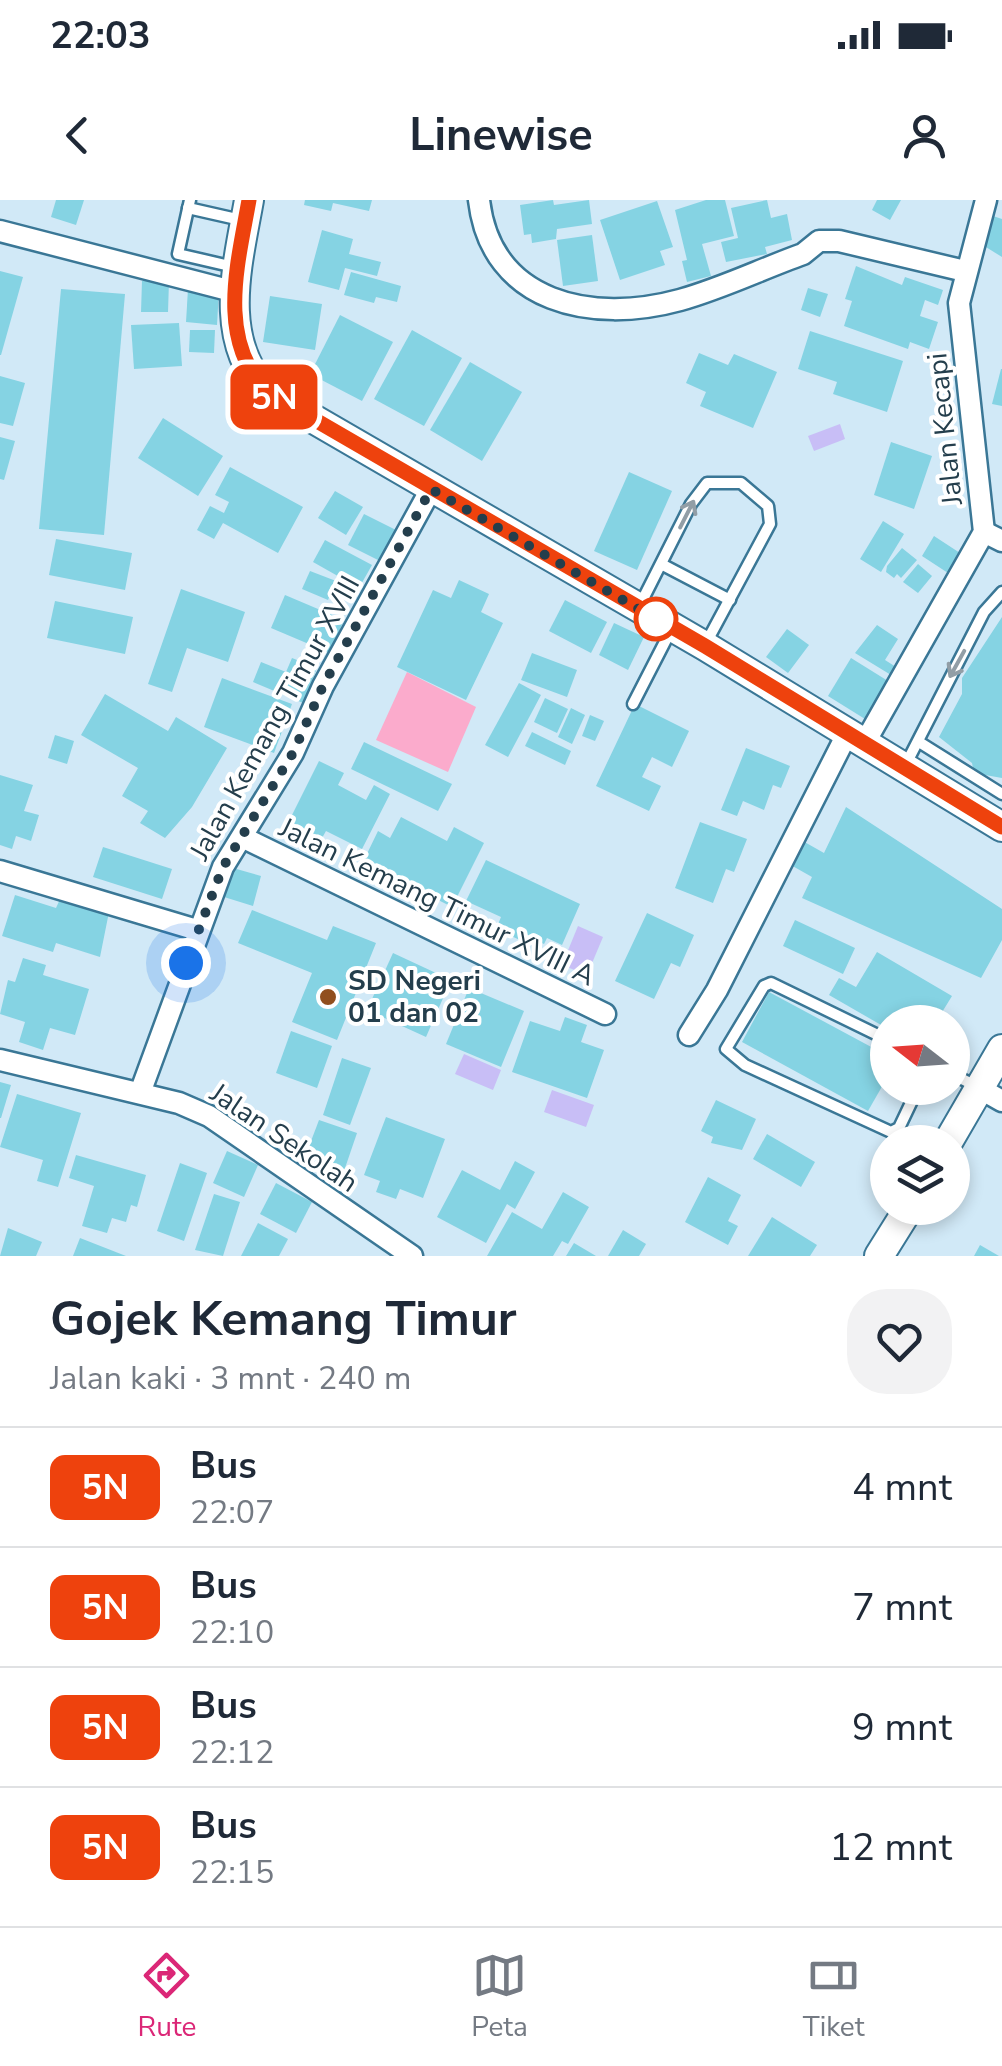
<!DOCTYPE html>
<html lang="id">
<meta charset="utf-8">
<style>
:root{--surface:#fff;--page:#f2f2f3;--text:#1f2937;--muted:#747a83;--line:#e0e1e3;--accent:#db2777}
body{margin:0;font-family:"Nunito Sans",sans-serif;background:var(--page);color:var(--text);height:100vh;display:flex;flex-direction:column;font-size:38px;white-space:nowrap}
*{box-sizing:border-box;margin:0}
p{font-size:32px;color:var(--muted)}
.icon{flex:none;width:55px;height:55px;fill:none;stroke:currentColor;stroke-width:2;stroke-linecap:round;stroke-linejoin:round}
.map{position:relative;height:1056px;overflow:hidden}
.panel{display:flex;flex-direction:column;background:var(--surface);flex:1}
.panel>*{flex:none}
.badge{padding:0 20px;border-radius:15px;font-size:35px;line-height:65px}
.needle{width:65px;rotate:287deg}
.controls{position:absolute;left:870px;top:805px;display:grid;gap:20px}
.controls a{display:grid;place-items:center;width:100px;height:100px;border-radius:50%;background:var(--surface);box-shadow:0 5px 15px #0003;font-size:50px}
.you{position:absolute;width:50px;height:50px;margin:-25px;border:8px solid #fff;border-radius:50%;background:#1a73e8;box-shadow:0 0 0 15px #1a73e833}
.map>.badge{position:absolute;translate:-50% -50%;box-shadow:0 0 0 5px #fff}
.round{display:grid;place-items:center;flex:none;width:105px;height:105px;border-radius:40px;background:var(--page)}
.headline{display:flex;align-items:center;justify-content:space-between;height:170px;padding:0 50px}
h1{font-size:48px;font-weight:700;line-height:75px}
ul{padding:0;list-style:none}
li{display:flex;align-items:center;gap:30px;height:120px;padding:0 50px;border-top:2px solid var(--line)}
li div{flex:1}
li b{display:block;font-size:38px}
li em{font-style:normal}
li .badge{min-width:110px;font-weight:700;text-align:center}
.status{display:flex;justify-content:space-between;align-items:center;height:70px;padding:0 50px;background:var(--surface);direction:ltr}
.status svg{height:28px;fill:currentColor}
header{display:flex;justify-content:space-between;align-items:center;height:130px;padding:0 50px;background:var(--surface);font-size:45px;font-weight:700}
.menu{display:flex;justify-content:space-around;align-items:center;height:140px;border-top:2px solid var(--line);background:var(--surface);font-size:28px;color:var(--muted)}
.menu a{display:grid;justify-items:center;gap:5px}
.menu .on{color:var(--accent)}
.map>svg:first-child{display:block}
.green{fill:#fbabcc}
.water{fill:#c8bef6}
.building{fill:#85d3e3}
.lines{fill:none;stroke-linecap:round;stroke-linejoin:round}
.lane-casing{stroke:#3a7796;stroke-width:15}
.street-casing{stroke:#3a7796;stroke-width:25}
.secondary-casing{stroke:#3a7796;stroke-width:32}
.lane{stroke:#fff;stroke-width:10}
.street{stroke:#fff;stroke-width:20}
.secondary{stroke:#fff;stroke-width:28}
.oneway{stroke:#929ea6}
.line-casing{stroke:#fff;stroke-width:22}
.line{stroke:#ee420d;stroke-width:15}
.walk{stroke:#243e4c;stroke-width:10;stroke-dasharray:0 18}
.stop-dot{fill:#fff;stroke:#ee420d;stroke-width:5}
.poi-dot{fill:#914f1e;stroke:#fff;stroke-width:4}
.labels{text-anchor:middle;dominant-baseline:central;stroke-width:8;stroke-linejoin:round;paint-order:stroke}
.street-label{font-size:28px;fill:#243e4c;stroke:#fff}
.poi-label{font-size:28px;font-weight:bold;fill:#243e4c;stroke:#fff;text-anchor:start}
</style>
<div class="status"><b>22:03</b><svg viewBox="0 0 49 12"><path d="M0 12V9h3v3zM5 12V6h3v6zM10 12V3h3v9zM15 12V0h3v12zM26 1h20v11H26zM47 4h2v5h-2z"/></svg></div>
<header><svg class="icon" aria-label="back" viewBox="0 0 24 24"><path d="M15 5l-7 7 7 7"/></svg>Linewise<svg class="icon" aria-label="person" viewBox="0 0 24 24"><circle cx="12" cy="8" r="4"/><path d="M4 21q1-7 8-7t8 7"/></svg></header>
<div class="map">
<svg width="1002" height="1056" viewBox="0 0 1002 1056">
<rect width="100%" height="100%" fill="#d1e9f7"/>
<!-- green -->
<path class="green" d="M407,472L476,507L448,572L376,540Z"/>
<!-- water -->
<g class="water">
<path d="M840,224L845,239L814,251L808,236Z"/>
<path d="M578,726L603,737L587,775L562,765Z"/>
<path d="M464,854L501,870L493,890L455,874Z"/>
<path d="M552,890L594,905L586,927L544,912Z"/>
</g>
<!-- building -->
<g class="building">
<path d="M56,0H84L76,25L51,17Z"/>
<path d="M305,0H372L369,11L333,3L331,11L304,5Z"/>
<path d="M553,0L554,5L589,0L592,24L557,29L556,39L532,43L531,34L524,35L520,5Z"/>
<path d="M706,0H725L734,36L702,44L711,76L687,82L682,61L687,60L675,10Z"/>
<path d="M767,0L771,18L787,14L792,40L765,47L767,54L726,62L721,42L738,38L731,8Z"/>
<path d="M877,0H901L890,20L872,10Z"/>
<path d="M657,1L673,47L660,51L665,65L620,80L600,20Z"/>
<path d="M990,15L1002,19V57L981,44Z"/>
<path d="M322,30L353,39L349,54L381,62L377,76L345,68L339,90L308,82Z"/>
<path d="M592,35L598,81L563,86L557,40Z"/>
<path d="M856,66L902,85L905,77L943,90L938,105L925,100L920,116L938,122L929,149L910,142L908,149L844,126L852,101L845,99Z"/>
<path d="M0,71L23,77L1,155H0Z"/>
<path d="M351,72L401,86L397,102L376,97L374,103L344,95Z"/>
<path d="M142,81H169L168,112H141Z"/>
<path d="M808,88L828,94L820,117L801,110Z"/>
<path d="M61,89L125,94L104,335L39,329Z"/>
<path d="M188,89L219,91L217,125L186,122Z"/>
<path d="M270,96L322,104L315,150L263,142Z"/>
<path d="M340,115L393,142L362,201L310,174Z"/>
<path d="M179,123L182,166L134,169L131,125Z"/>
<path d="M190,130H215L214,153L189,152Z"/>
<path d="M412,130L462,158L424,226L374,199Z"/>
<path d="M810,131L903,161L887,212L833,194L837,182L798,169Z"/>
<path d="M699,153L728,165L734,154L777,172L753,228L700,206L706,192L686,183Z"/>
<path d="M470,162L522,192L482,261L430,230Z"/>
<path d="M1001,169H1002V206L992,204Z"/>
<path d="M0,176L25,183L13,226L0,223Z"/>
<path d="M163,218L223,256L198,296L138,258Z"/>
<path d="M0,237L15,241L4,280L0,279Z"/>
<path d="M891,242L932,256L914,309L874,295Z"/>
<path d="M230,267L303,307L278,353L223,323L214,339L197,330L210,306L224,313L229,302L215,295Z"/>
<path d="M629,272L672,291L637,370L594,351Z"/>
<path d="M335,291L363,307L346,335L318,318Z"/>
<path d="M364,314L396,330L380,361L348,345Z"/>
<path d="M883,321L904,334L881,372L860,359Z"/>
<path d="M934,336L960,353L948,373L922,356Z"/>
<path d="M56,339L132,353L125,390L49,375Z"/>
<path d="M325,340L372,365L359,388L313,362Z"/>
<path d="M902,348L917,360L901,378L897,374L894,378L886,372L887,366Z"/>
<path d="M918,364L932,376L918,393L903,382Z"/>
<path d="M310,371L336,381L328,400L302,389Z"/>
<path d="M459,380L489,394L481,412L503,423L466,500L397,467L433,390L451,398Z"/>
<path d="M181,389L245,412L228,462L187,448L172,492L148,484Z"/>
<path d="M285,395L344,420L330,453L271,428Z"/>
<path d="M565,400L607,422L591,453L549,431Z"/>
<path d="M55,401L133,417L125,454L47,438Z"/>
<path d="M1002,417V578L974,573L972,563L939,537L962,494V478Z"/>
<path d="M614,423L644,437L628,470L599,455Z"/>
<path d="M877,425L898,439L885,460L896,467L891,475L855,453Z"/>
<path d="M787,429L809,445L788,473L766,457Z"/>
<path d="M532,453L577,470L567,497L521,480Z"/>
<path d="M292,458L317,468L303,503L253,482L261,462L286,472Z"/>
<path d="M851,458L888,481L865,519L828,496Z"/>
<path d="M222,478L292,504L274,553L204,527Z"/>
<path d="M519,483L541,495L508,557L485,545Z"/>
<path d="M105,494L168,531L176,517L227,548L192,607L165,638L140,623L148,611L122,596L138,568L81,535Z"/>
<path d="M545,498L568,509L557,533L534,522Z"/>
<path d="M635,504L689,531L672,567L652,557L642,577L661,586L649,611L596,586Z"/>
<path d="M571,508L585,515L572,544L558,537Z"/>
<path d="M590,515L604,521L595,541L582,536Z"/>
<path d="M532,532L571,551L565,565L525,546Z"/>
<path d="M55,535L74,541L67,564L48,558Z"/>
<path d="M364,542L452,584L438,611L351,569Z"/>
<path d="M746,548L790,566L781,588L773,585L764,610L743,601L737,616L721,610Z"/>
<path d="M319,561L344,573L338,585L366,600L374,585L390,594L362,649L326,631L322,638L289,621Z"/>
<path d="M0,575L33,585L24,611L39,615L31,641L16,636L12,649L0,645Z"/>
<path d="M846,607L1002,709V740L981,778L802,698L812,677L789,664L801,640L824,653Z"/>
<path d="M401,617L447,641L454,627L484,643L452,707L363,662L378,631L390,638Z"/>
<path d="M700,622L747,639L734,672L726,669L713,703L675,688Z"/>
<path d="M103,647L172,669L162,699L93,677Z"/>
<path d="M486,660L580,704L562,745L547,738L544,744L525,735L522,741L496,729L501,717L466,701Z"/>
<path d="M233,668L261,676L253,706L224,697Z"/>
<path d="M15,695L56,708L61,697L109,712L100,757L56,743L53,752L2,736Z"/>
<path d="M252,710L327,740L333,726L376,743L337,840L292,822L312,773L238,743Z"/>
<path d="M647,713L694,735L680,767L671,763L654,799L615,781Z"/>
<path d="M795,720L855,748L843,774L783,746Z"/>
<path d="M877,752L952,796L936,822H888V829L829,795L839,778L856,787Z"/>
<path d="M393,753L451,780L426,837L367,810Z"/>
<path d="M23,758L46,765L43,775L89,789L75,835L50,828L43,850L19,842L25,822L0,814L8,780L15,782Z"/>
<path d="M469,788L524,811L501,867L446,844Z"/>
<path d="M769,792L888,856V876L868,911L742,842Z"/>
<path d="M565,817L587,825L581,842L604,850L587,898L512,872L530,821L560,831Z"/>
<path d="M291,831L332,846L317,888L276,873Z"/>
<path d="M342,858L371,868L350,925L323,915Z"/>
<path d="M0,882L11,885L1,918H0Z"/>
<path d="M17,894L81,913L58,987L37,981L43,960L0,947Z"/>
<path d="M716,900L756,919L742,950L711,943L713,937L701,931Z"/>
<path d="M386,917L445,939L423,998L400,989L396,999L376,992L380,981L364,975Z"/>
<path d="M319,920L357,933L344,971L305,957Z"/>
<path d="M767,934L815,962L801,987L753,959Z"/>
<path d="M227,951L258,965L244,997L213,983Z"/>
<path d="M76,955L146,975L137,1007L131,1005L126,1022L112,1018L107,1033L82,1026L94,986L69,978Z"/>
<path d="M515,961L535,972L515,1009L507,1004L486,1043L437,1017L462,970L500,990Z"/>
<path d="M180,963L207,973L184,1041L157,1031Z"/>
<path d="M708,977L741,995L728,1021L738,1026L728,1045L685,1022Z"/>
<path d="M276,983L312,1002L296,1033L260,1014Z"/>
<path d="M563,992L589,1007L568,1044L562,1041L553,1056H487L512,1012L542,1029Z"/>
<path d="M214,994L240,1002L223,1056L195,1050Z"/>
<path d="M772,1017L817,1045L810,1056H748Z"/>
<path d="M258,1023L288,1039L279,1056H241Z"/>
<path d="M8,1028L42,1042L36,1056H0Z"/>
<path d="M623,1030L646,1044L639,1056H608Z"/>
<path d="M80,1038L126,1056H73Z"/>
<path d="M574,1043L596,1056H566Z"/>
<path d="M980,1045L999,1056H974Z"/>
</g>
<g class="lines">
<defs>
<g id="lane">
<path d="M190,0L178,54L234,67"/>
<path d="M188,8L241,20"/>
<path d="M663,365L730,400"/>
<path d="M639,407L691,304L707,283H741L768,306L770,324L705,445"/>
<path d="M633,504L671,430"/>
<path d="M919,542L1002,594"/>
<path d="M906,564L984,412L1002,392"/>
<path d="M888,840L771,783L764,786L726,849L745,865L891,932L899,928L918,888"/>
<path d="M952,874L978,887"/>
</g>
<g id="street">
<path d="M479,0C491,104 593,124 680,100C723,88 761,69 803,54L819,41H839L965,71"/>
<path d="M0,31L232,91"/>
<path d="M984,332L1002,341"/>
<path d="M864,544L984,332L959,103L986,0"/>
<path d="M244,638L605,814"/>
<path d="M0,671L197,730"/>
<path d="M689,835L717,790L847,534"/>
<path d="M0,860L179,903L209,916L412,1056"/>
<path d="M979,888L1002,901"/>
<path d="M140,893L223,667L293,553L323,486L431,289"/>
</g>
<g id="secondary">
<path d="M249,0C238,63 216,139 267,192L705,446L1002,627"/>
<path d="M948,942L1002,849"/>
<path d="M879,1056L909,1008"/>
</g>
</defs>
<!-- lane casing -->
<use href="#lane" class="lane-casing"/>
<!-- street casing -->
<use href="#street" class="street-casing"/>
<!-- secondary casing -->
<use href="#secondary" class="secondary-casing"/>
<!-- lane -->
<use href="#lane" class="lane"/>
<!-- street -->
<use href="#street" class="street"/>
<!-- secondary -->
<use href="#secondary" class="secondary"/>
</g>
<!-- one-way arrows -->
<defs><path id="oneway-shaft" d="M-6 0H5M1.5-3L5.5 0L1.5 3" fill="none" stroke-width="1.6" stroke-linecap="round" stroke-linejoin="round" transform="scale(2.5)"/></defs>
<g class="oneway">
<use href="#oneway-shaft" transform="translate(687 314) rotate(-63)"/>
<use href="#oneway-shaft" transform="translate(957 464) rotate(119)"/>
</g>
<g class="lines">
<defs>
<path id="line" d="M249,0C238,63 216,139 267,192L705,446L1002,627"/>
</defs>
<!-- line casing -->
<use href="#line" class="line-casing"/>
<!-- line -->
<use href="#line" class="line"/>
<!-- walk -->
<path class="walk" d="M186,763L223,667L293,553L323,486L431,289L656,419"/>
</g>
<!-- markers -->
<circle class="stop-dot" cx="656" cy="419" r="20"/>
<circle class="poi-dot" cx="328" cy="797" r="10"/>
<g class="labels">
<!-- street labels -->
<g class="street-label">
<text transform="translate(945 229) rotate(-96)">Jalan Kecapi</text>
<text transform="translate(275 518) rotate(-61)">Jalan Kemang Timur XVIII</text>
<text transform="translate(437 702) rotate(26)">Jalan Kemang Timur XVIII A</text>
<text transform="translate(284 938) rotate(34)">Jalan Sekolah</text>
</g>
<!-- poi labels -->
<g class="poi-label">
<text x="348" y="781">SD Negeri<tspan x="348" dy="32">01 dan 02</tspan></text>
</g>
</g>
</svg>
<div class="controls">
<a><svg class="needle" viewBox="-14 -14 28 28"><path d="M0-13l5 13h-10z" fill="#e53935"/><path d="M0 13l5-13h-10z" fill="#747a83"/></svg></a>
<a><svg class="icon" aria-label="layers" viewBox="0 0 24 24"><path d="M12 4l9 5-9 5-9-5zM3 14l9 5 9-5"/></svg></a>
</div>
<div class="you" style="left:186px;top:763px"></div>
<b class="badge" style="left:274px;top:197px;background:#ee420d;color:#fff">5N</b>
</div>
<section class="panel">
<div class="headline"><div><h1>Gojek Kemang Timur</h1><p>Jalan kaki · 3 mnt · 240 m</p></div><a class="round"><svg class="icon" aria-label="heart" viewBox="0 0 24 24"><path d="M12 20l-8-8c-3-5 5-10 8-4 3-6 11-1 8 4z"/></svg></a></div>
<ul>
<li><span class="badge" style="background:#ee420d;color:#fff">5N</span><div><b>Bus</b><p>22:07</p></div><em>4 mnt</em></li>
<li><span class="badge" style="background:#ee420d;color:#fff">5N</span><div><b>Bus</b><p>22:10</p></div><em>7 mnt</em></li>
<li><span class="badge" style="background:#ee420d;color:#fff">5N</span><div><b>Bus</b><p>22:12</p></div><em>9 mnt</em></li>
<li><span class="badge" style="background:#ee420d;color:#fff">5N</span><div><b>Bus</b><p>22:15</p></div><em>12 mnt</em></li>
</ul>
</section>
<nav class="menu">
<a class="on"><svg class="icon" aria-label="directions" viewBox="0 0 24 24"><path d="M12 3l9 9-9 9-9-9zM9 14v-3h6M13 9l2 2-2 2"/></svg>Rute</a>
<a><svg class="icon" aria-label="map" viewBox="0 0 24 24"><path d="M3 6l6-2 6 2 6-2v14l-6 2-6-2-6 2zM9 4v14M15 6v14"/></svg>Peta</a>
<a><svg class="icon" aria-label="tickets" viewBox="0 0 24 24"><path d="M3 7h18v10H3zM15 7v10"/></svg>Tiket</a>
</nav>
